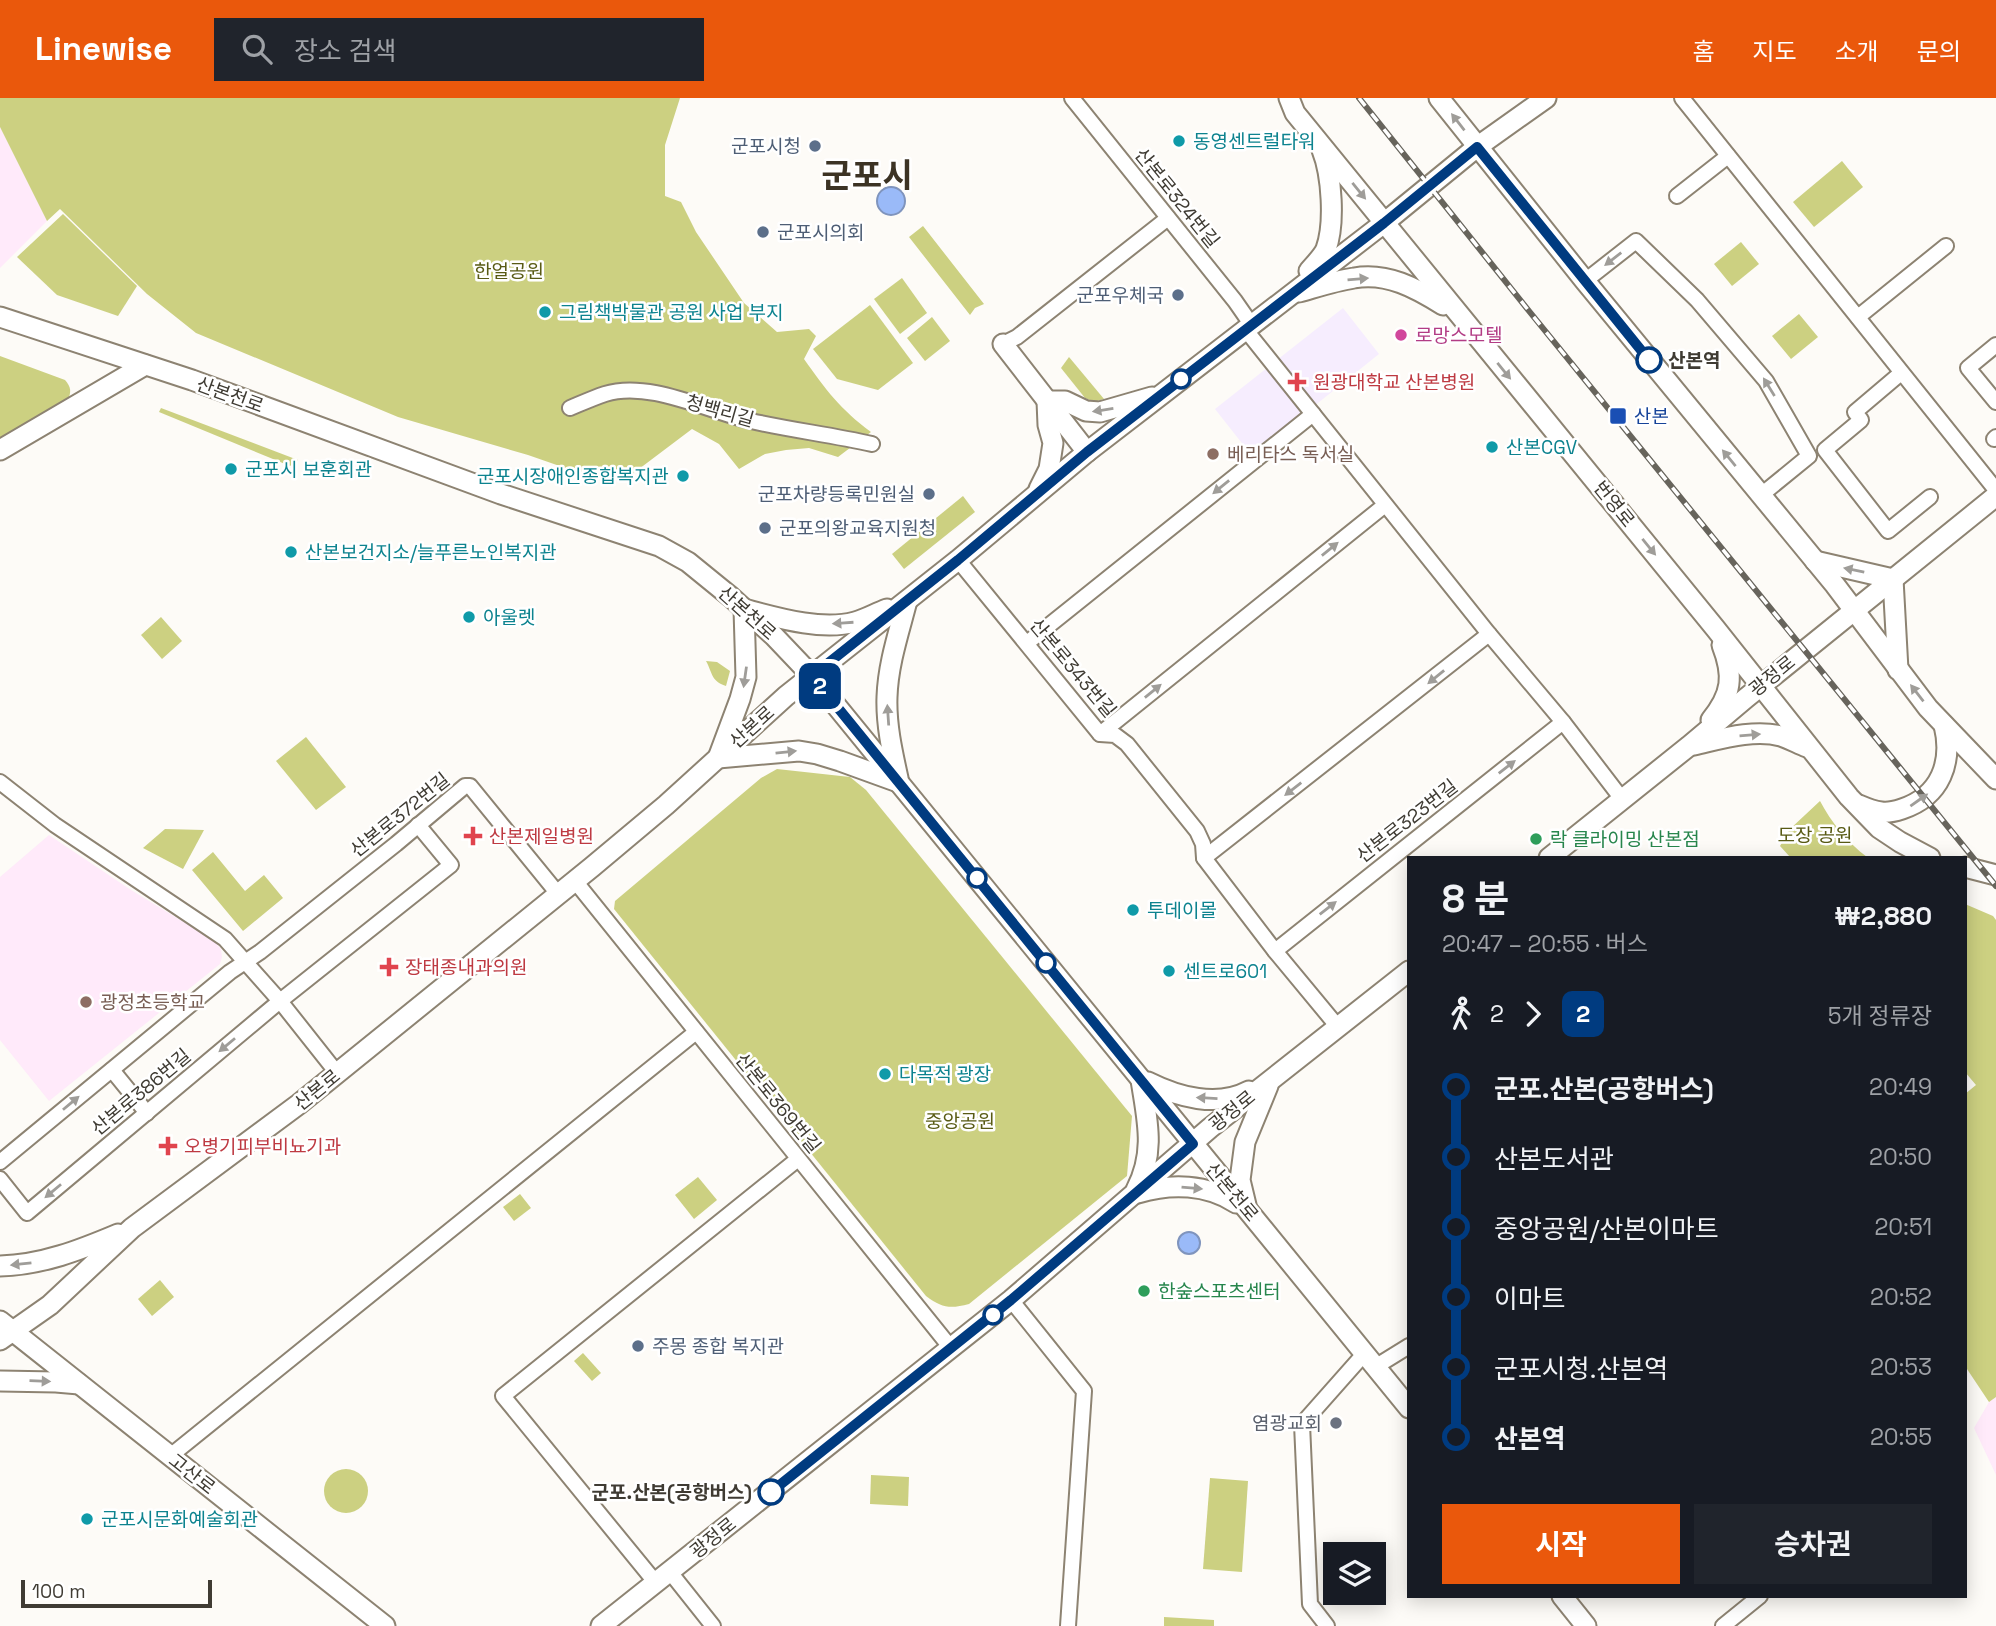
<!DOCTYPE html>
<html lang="ko">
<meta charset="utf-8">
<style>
:root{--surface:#171b24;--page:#20242c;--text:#f1f3f6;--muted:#9ea1a6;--accent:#ea580c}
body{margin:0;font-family:"Space Grotesk","Noto Sans KR",sans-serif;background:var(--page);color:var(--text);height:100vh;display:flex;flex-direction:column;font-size:26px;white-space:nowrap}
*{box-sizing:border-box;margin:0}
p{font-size:23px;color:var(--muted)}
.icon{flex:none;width:38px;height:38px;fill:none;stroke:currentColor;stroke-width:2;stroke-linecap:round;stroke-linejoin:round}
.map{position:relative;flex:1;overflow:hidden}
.details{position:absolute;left:1407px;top:758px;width:560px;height:742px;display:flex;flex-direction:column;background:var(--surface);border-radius:0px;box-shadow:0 4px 18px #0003}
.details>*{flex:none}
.badge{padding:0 14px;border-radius:10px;font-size:24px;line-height:46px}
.controls{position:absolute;left:1323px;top:1444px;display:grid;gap:14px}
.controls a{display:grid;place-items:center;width:63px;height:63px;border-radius:0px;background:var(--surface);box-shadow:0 4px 18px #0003;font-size:35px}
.scale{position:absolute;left:21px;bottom:18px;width:191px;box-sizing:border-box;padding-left:7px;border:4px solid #3f3b33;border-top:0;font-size:19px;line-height:24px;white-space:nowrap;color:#3f3b33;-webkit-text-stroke:5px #fff;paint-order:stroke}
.map>.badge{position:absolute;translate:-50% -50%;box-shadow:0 0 0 4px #fff}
.legs{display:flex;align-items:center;gap:10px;height:77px;padding:0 35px;font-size:23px}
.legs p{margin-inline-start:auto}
.head{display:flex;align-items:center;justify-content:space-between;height:119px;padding:0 35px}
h1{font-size:38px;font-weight:700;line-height:52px}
.primary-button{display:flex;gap:14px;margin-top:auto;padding:14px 35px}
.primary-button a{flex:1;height:80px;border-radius:0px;background:var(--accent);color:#fff;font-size:28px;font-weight:700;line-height:80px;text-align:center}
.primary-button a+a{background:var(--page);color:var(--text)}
ul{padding:0 35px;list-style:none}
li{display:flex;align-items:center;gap:24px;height:70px;font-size:26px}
li i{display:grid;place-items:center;width:10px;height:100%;margin:0 9px;background:currentColor}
li i::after{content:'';width:18px;height:18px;margin:-9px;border:5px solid;border-radius:50%;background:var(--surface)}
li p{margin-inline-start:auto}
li:first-child i{background:linear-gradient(#0000 50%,currentColor 0)}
li:last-child i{background:linear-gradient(currentColor 50%,#0000 0)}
header{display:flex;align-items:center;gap:42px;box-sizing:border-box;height:98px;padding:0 35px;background:var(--accent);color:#fff}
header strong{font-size:33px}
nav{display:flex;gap:38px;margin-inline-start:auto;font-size:24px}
.search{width:490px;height:63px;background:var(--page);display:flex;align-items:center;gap:18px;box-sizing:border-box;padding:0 24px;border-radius:0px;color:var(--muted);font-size:26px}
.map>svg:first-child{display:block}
.education{fill:#ffeafa}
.medical{fill:#f6edfe}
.green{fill:#ccd081}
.water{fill:#9abaf8;stroke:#7f94bd;stroke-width:2}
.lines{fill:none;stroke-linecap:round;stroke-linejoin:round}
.street-casing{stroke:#8d8372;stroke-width:18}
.secondary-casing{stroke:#8d8372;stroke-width:23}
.street{stroke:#fff;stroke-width:14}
.secondary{stroke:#fff;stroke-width:19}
.rail-casing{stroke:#67645c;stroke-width:6}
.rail{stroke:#fff;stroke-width:3.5;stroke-dasharray:10;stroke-linecap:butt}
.oneway{fill:#9f9d99}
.line-1-casing{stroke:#fff;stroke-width:16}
.line-1{stroke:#003b80;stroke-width:10}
.culture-dot{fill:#0f9aa8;stroke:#fff;stroke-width:2.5}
.service-dot{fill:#5c6f8a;stroke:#fff;stroke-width:2.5}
.hotel-dot{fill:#d1479c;stroke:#fff;stroke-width:2.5}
.stop-1-dot{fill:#fff;stroke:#003b80;stroke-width:3.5}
.health-dot{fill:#e0444e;stroke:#fff;stroke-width:2.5}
.transit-dot{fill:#1a4fb4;stroke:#fff;stroke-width:2.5}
.education-dot{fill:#8d6e63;stroke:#fff;stroke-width:2.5}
.leisure-dot{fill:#2e9e5b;stroke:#fff;stroke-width:2.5}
.worship-dot{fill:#6b7280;stroke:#fff;stroke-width:2.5}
.labels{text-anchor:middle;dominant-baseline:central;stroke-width:5;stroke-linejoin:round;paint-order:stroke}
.culture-label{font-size:19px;fill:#0d838f;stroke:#fff;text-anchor:start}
.service-label{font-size:19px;fill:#4e5e75;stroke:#fff;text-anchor:end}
.street-label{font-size:19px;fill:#3f3b33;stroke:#fff}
.park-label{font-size:19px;fill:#595b15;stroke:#fff}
.hotel-label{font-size:19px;fill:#b23c85;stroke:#fff;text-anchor:start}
.stop-label{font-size:19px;font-weight:bold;fill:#3f3b33;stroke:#fff;text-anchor:start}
.health-label{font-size:19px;fill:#be3a42;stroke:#fff;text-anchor:start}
.transit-label{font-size:19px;fill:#164399;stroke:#fff;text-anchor:start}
.education-label{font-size:19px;fill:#785e54;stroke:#fff;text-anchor:start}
.leisure-label{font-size:19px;fill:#27864d;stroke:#fff;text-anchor:start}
.worship-label{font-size:19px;fill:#5b616d;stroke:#fff;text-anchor:end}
.town-label{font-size:33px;font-weight:bold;fill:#3c3324;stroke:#fff}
</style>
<header>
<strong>Linewise</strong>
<div class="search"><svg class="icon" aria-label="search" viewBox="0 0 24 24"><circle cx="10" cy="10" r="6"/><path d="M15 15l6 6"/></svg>장소 검색</div>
<nav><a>홈</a><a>지도</a><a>소개</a><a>문의</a></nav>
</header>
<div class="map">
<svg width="1996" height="1528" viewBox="0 0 1996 1528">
<rect width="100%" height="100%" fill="#fdfbf7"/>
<!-- education -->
<g class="education">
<path d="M0,29L47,123L0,170Z"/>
<path d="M49,737L131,792L213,842L221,851L222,859L220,866L49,1003L0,942V779Z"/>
<path d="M1996,1299V1377L1974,1330L1989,1304Z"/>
</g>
<!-- medical -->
<path class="medical" d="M1343,210L1379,256L1252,358L1215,311Z"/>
<!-- green -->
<g class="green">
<path d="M0,0H680L665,47V98L681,104L696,134L744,205L777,234L809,231L816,238L804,261C826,292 840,311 871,334L838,359L809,350L786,352L765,356L739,371L719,346L692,331L627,380L597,381L528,357L398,319L196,235L147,196L60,111L47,123L0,29Z"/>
<path d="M1842,63L1863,89L1814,129L1793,104Z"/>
<path d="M63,116L137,188L118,218L57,197L17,159Z"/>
<path d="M923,128L984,206L975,210L970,217L909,139Z"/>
<path d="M1741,144L1759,166L1732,188L1714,166Z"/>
<path d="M902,180L927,215L900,236L874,201Z"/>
<path d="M870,207L913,265L878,292L837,281L813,251Z"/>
<path d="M1799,216L1818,239L1791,261L1772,238Z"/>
<path d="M932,219L950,243L925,263L907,240Z"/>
<path d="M0,258L65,282C71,289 72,294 67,303L0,342Z"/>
<path d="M1069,259L1104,301L1094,304L1085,300L1061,270Z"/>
<path d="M161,310L298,362L290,368L159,314Z"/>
<path d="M963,398L975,414L904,471L892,456Z"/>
<path d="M161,519L182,543L162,561L141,537Z"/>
<path d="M706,563L717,564L730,573L726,588C711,583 713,576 706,563Z"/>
<path d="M306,639L346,689L316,712L276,663Z"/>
<path d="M777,671L850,679L866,692L1132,1018L1127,1078L969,1206C950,1211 942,1210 926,1198L614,811L615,803L761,680Z"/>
<path d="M1820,703C1831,724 1848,745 1867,759H1790L1780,748L1790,731Z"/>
<path d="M165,731L204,732L183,771L143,750Z"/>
<path d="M213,754L245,793L264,777L283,800L243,833L192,772Z"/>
<path d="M1965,806L1993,818L1996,822V1299L1989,1304L1965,1268V996L1976,987L1965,974Z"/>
<path d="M698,1079L717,1102L694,1121L675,1097Z"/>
<path d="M520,1096L531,1110L514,1123L503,1109Z"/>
<path d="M160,1182L174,1199L152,1218L138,1201Z"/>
<path d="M583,1255L601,1275L592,1283L574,1263Z"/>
<circle cx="346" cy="1393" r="22"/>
<path d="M871,1377L909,1379L908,1408L870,1406Z"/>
<path d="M1210,1380L1248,1383L1242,1474L1203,1471Z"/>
<path d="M1164,1519L1214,1522V1528H1164Z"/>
</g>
<!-- water -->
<g class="water">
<circle cx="891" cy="103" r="14"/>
<circle cx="1189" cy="1145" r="11"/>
</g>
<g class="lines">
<defs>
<g id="street">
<path d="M1072,0L1235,203L1251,226"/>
<path d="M1682,0L1996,392"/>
<path d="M1677,98L1728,58"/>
<path d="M1585,183L1636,143L1697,202L1766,283L1809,358L1760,398"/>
<path d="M1858,219L1946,148"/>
<path d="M1245,231L1489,536L1563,624L1622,701"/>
<path d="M1003,246L1017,239L1168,120"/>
<path d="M1996,247L1968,270L1996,304"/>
<path d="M1901,275L1855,314L1861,322L1825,352L1888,433L1930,399"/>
<path d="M570,310C582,305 593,300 605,296C649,282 707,313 751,323C791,332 832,337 872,346"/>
<path d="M1994,341L1996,339"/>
<path d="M958,462L1100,636L1115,637L1127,646L1197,733L1203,746L1204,760L1275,853L1338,929"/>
<path d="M1027,545L1313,316"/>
<path d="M1100,636L1385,407"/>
<path d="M0,684L55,727L225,841L280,903L337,975"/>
<path d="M1204,760L1489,536"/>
<path d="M575,783L951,1250"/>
<path d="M1275,853L1563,624"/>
<path d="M112,972L147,1015"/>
<path d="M0,1064L230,874L260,854L396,746L465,688H470L559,797"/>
<path d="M0,1081L27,1115L280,903L451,767L418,727"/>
<path d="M1011,1202L1084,1293L1068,1528"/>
<path d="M1375,1269L1409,1248"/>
<path d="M169,1359L696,934"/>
<path d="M670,1474L713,1528"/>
<path d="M656,1485L503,1298L798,1061"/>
<path d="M1327,1528L1310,1506L1302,1326L1364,1256"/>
<path d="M1723,1528L1760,1498"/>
</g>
<g id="secondary">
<path d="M1289,0L1295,15L1715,530L1849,699L1879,730L1900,744L1930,760"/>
<path d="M1439,0L1585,183L1835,487L1928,610L1996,681"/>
<path d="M1309,173C1315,166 1323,158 1326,151C1335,126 1332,77 1322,52"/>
<path d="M1299,194C1317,189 1335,183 1354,180C1387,174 1416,190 1443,207"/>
<path d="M0,219L192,282L501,396L659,448L688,464L731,499L774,538L812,578L1409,1310"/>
<path d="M1003,246L1087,354"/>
<path d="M0,352L145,267"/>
<path d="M1039,391L1049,371L1053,345L1048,327L1047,303H1065L1086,313L1100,314L1152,299"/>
<path d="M1815,463L1893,481L1898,572"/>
<path d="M887,511C876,515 866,521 855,524C821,533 778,520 744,511L746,579L740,601L718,660L799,653L817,656L840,663L898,684"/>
<path d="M1711,622C1732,596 1734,578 1722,547"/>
<path d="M1694,647C1721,641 1753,631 1781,638C1790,641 1799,646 1807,649"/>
<path d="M898,680C892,653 886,626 887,599C888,566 899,534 907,503"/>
<path d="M1859,707C1866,710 1874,713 1881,714C1888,715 1896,713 1902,711C1941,698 1953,664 1944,627"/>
<path d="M1549,760L1689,648L1746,600L1996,398"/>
<path d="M1965,769L1996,777"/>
<path d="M1148,984C1178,999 1217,1010 1249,993"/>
<path d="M1136,1092C1156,1054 1147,1021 1141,982"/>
<path d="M1138,1095C1171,1085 1207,1086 1236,1105"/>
<path d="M1246,1107L1240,1082L1245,1044L1268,988"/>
<path d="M0,1168C42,1167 80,1152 118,1136"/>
<path d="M0,1223L385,1528"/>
<path d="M0,1242L50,1207L132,1130L299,1006L592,769L666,707L786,598L958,462L1087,354L1384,125L1477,49L1546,0"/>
<path d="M0,1283L56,1284L79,1286"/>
<path d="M1562,1498L1586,1528"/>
<path d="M601,1528L1011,1202L1210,1030L1409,873"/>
</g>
</defs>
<!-- street casing -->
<use href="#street" class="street-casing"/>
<!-- secondary casing -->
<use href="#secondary" class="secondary-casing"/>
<!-- street -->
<use href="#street" class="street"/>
<!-- secondary -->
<use href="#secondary" class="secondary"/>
<defs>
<path id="rail" d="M1359,0L1529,213L1996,788"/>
</defs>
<!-- rail casing -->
<use href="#rail" class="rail-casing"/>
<!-- rail -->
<use href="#rail" class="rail"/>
</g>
<!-- one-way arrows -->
<defs><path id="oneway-solid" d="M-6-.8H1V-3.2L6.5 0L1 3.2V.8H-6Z" transform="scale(1.75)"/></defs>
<g class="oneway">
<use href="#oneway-solid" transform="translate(1458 24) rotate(-128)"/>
<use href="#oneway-solid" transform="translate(1359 93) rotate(51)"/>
<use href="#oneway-solid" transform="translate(1613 161) rotate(142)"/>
<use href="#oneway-solid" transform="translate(1358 181) rotate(-5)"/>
<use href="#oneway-solid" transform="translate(1504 273) rotate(51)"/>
<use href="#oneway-solid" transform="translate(1769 289) rotate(-122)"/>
<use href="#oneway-solid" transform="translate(1103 312) rotate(171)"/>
<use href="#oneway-solid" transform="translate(1729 360) rotate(-129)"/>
<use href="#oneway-solid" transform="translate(1221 389) rotate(141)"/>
<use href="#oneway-solid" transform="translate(1649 449) rotate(51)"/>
<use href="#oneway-solid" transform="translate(1330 451) rotate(-39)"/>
<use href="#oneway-solid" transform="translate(1854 472) rotate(-168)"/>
<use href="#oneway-solid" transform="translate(843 525) rotate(176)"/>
<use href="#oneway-solid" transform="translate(745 579) rotate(98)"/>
<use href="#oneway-solid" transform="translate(1436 579) rotate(141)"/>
<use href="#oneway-solid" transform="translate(1153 593) rotate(-39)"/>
<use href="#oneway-solid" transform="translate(1917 595) rotate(-128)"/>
<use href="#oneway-solid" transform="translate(888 617) rotate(-94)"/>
<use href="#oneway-solid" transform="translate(1750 637) rotate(-5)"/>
<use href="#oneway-solid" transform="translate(786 654) rotate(-6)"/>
<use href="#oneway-solid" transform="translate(1507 669) rotate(-38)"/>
<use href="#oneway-solid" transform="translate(1293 691) rotate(142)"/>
<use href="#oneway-solid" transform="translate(1919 702) rotate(-35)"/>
<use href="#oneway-solid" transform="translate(1328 810) rotate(-38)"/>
<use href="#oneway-solid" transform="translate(227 947) rotate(140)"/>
<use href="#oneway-solid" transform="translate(1207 1000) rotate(-177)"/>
<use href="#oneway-solid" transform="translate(71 1005) rotate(-40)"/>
<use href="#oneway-solid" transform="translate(1192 1090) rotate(5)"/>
<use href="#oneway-solid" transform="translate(53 1093) rotate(140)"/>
<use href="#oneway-solid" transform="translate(21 1166) rotate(174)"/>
<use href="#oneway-solid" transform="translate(40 1283) rotate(2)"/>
</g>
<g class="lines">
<defs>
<path id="line-1" d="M771,1394L1011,1202L1193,1046L812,578L958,462L1087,354L1384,125L1477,49L1649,262"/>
</defs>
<!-- line-1 casing -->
<use href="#line-1" class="line-1-casing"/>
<!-- line-1 -->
<use href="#line-1" class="line-1"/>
</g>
<!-- markers -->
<g class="culture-dot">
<circle cx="1179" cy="43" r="7"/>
<circle cx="545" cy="214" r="7"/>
<circle cx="1492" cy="349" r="7"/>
<circle cx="231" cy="371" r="7"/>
<circle cx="683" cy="378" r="7"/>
<circle cx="291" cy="454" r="7"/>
<circle cx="469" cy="519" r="7"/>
<circle cx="1133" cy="812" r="7"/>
<circle cx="1169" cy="873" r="7"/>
<circle cx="885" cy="976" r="7"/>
<circle cx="87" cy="1421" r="7"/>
</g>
<g class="service-dot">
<circle cx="815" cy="48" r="7"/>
<circle cx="763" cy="134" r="7"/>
<circle cx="1178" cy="197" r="7"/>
<circle cx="929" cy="396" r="7"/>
<circle cx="765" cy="430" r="7"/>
<circle cx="638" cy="1248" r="7"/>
</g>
<circle class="hotel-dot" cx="1401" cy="237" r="7"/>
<g class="stop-1-dot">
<circle cx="1649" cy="262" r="12"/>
<circle cx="1181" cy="281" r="9"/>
<circle cx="977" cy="780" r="9"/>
<circle cx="1046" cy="865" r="9"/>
<circle cx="993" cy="1217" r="9"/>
<circle cx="771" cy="1394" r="12"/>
</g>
<g class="health-dot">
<path d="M1293.5 273.5h7v7h7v7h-7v7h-7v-7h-7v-7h7z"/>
<path d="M469.5 727.5h7v7h7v7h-7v7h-7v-7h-7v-7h7z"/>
<path d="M385.5 858.5h7v7h7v7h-7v7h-7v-7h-7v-7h7z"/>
<path d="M164.5 1037.5h7v7h7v7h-7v7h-7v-7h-7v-7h7z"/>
</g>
<rect class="transit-dot" x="1609" y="309" width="18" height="18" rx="3.5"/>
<g class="education-dot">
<circle cx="1213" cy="356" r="7"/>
<circle cx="86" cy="904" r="7"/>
</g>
<g class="leisure-dot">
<circle cx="1536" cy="741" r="7"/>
<circle cx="1144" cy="1193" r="7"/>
</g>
<circle class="worship-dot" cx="1336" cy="1325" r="7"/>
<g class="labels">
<!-- culture labels -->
<g class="culture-label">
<text x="1193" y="43">동영센트럴타워</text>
<text x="559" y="214">그림책박물관 공원 사업 부지</text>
<text x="1506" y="349">산본CGV</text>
<text x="245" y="371">군포시 보훈회관</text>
<text x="669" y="378" text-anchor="end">군포시장애인종합복지관</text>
<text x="305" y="454">산본보건지소/늘푸른노인복지관</text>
<text x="483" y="519">아울렛</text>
<text x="1147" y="812">투데이몰</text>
<text x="1183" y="873">센트로601</text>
<text x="899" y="976">다목적 광장</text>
<text x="101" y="1421">군포시문화예술회관</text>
</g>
<!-- service labels -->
<g class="service-label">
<text x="801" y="48">군포시청</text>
<text x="777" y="134" text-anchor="start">군포시의회</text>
<text x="1164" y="197">군포우체국</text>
<text x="915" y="396">군포차량등록민원실</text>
<text x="779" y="430" text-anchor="start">군포의왕교육지원청</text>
<text x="652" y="1248" text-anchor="start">주몽 종합 복지관</text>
</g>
<!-- street labels -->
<g class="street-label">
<text transform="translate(1177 100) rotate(51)">산본로324번길</text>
<text transform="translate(230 297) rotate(20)">산본천로</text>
<text transform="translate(720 313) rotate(16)">청백리길</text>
<text transform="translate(1614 406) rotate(51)">번영로</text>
<text transform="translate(747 515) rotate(42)">산본천로</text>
<text transform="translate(1073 570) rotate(50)">산본로343번길</text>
<text transform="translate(1772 578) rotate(-39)">광정로</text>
<text transform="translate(752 629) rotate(-42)">산본로</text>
<text transform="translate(400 717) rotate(-39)">산본로372번길</text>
<text transform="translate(1407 723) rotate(-38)">산본로323번길</text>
<text transform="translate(317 992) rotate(-39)">산본로</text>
<text transform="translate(141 994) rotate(-40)">산본로386번길</text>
<text transform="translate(778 1005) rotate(51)">산본로369번길</text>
<text transform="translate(1232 1013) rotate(-39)">광정로</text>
<text transform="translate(1232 1094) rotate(50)">산본천로</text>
<text transform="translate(192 1376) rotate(38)">고산로</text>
<text transform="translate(713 1440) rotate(-39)">광정로</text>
</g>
<!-- park labels -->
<g class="park-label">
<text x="509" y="173">한얼공원</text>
<text x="1815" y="737">도장 공원</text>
<text x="960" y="1023">중앙공원</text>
</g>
<!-- hotel labels -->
<g class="hotel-label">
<text x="1415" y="237">로망스모텔</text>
</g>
<!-- stop labels -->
<g class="stop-label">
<text x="1668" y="262">산본역</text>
<text x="752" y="1394" text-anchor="end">군포.산본(공항버스)</text>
</g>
<!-- health labels -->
<g class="health-label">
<text x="1313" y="284">원광대학교 산본병원</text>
<text x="489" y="738">산본제일병원</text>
<text x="405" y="869">장태종내과의원</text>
<text x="184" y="1048">오병기피부비뇨기과</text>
</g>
<!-- transit labels -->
<g class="transit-label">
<text x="1634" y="318">산본</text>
</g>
<!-- education labels -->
<g class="education-label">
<text x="1227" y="356">베리타스 독서실</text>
<text x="100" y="904">광정초등학교</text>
</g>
<!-- leisure labels -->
<g class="leisure-label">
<text x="1550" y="741">락 클라이밍 산본점</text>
<text x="1158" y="1193">한숲스포츠센터</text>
</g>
<!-- worship labels -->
<g class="worship-label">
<text x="1322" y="1325">염광교회</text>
</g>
<!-- town labels -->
<g class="town-label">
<text x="867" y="78">군포시</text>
</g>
</g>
</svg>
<div class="controls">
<a><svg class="icon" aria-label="layers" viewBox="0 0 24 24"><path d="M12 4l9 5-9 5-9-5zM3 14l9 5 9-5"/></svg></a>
</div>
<div class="scale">100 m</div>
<b class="badge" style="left:820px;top:588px;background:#003b80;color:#fff">2</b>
<section class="details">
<div class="head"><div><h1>8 분</h1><p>20:47 – 20:55 · 버스</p></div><b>₩2,880</b></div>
<div class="legs"><svg class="icon" aria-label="walk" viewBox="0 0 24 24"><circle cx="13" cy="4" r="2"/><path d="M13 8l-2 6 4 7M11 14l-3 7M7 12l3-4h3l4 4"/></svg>2<svg class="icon" aria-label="forward" viewBox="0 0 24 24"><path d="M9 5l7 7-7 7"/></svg><b class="badge" style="background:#003b80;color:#fff">2</b><p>5개 정류장</p></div>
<ul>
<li><i style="color:#003b80"></i><b>군포.산본(공항버스)</b><p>20:49</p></li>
<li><i style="color:#003b80"></i><span>산본도서관</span><p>20:50</p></li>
<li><i style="color:#003b80"></i><span>중앙공원/산본이마트</span><p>20:51</p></li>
<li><i style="color:#003b80"></i><span>이마트</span><p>20:52</p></li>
<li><i style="color:#003b80"></i><span>군포시청.산본역</span><p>20:53</p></li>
<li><i style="color:#003b80"></i><b>산본역</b><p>20:55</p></li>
</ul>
<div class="primary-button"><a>시작</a><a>승차권</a></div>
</section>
</div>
